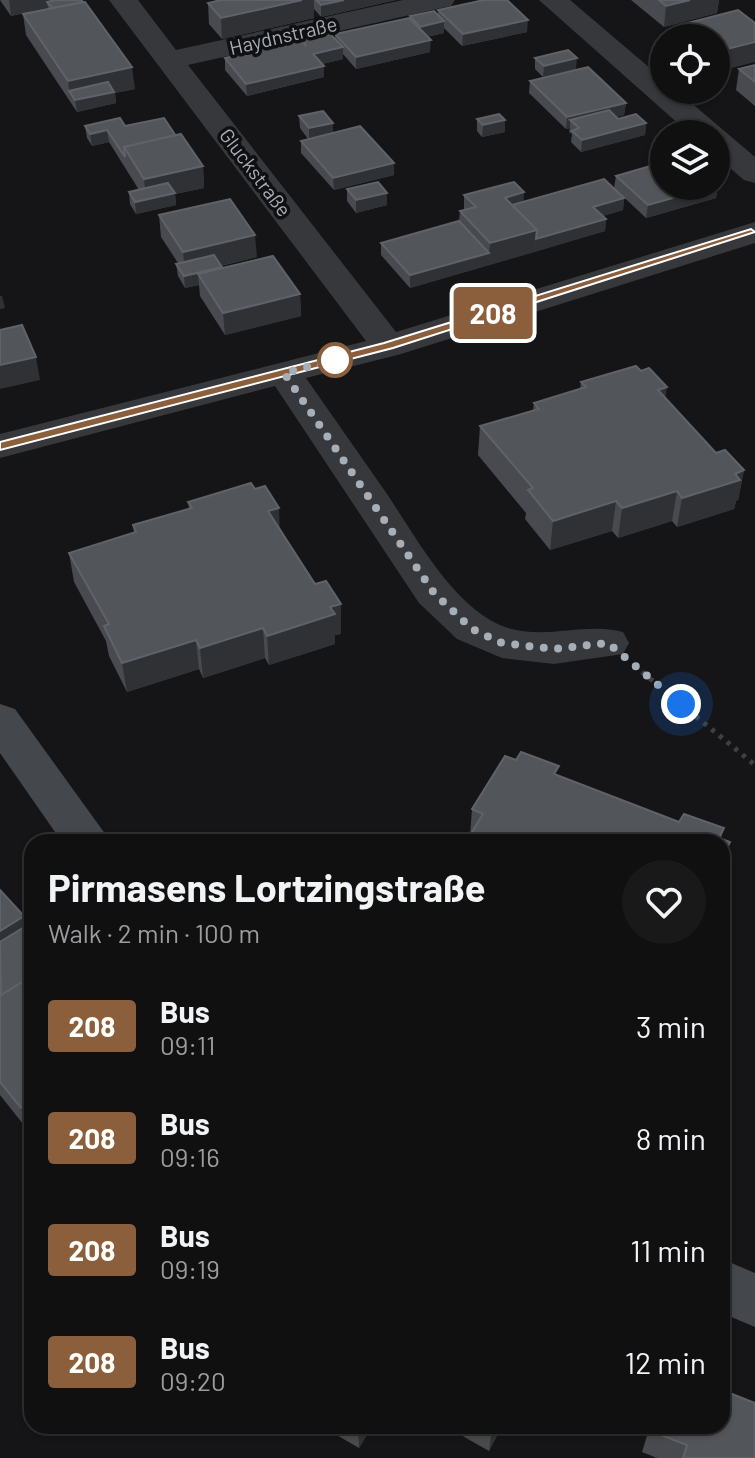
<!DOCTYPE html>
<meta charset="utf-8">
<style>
:root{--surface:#101011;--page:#19191a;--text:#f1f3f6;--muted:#9c9d9f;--line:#303031}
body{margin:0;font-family:Barlow,sans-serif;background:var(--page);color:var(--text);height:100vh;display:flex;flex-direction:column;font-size:30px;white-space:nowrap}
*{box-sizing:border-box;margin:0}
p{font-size:26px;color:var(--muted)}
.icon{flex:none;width:44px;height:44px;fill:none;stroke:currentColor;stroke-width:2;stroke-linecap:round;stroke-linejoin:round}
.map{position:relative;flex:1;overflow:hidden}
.drawer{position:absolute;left:24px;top:834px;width:706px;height:600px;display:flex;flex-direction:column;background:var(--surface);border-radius:24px;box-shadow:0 2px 6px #0004,0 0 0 2px var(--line)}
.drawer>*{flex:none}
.badge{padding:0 16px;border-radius:6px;font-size:28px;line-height:52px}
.buttons{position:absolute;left:650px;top:24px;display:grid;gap:16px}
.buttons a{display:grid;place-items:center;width:80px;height:80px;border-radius:50%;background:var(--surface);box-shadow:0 2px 6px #0004,0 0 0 2px var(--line);font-size:40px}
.you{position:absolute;width:40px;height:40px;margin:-20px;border:6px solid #fff;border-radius:50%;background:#1a73e8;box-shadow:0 0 0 12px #1a73e833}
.map>.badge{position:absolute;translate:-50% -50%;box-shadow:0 0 0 4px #fff}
.round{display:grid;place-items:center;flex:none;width:84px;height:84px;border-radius:42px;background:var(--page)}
.head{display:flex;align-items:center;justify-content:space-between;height:136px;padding:0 24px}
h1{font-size:38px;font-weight:700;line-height:60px}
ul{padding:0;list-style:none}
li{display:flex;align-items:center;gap:24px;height:112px;padding:0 24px}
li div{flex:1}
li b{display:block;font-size:30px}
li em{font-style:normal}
li .badge{min-width:88px;font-weight:700;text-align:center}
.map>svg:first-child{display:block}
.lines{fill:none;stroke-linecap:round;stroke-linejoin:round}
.path{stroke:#3c3f43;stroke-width:5;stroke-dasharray:4 6;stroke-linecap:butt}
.street{fill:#36383c;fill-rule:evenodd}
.secondary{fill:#44474c;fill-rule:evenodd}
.wall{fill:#484a4f}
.shaded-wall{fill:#2f3134}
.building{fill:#52555a;stroke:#5f6369;stroke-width:2}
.line{fill:#8b5e3c;stroke:#fff;stroke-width:2}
.walk{stroke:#a6aeb8;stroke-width:8;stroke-dasharray:0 14.4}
.stop-dot{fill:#fff;stroke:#8b5e3c;stroke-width:4}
.labels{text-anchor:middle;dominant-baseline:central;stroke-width:7;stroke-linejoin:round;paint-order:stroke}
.far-street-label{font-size:20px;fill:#a6aeb8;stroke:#101012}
</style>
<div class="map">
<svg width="755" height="1458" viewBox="0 0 755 1458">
<rect width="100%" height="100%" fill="#151517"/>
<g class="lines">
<!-- path -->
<path class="path" d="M642,672L755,765"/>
<!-- street -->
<g class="street">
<path d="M109,0H138L176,50L403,0H455L451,6L441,8L188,65L396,332L755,222V243L401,354L306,378C333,417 360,455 387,494C416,537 456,612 508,628C546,640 586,622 623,632L629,643L623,654L554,664L502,658L457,639L419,603L275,386L0,458V434L366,341Z"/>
<path d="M539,0H570L664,80V90H676L755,157V183L744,180L716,156V134H690Z"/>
</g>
<!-- secondary -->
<g class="secondary">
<path d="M0,704L15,709L111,842H62L0,753Z"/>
<path d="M722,1259L755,1273V1327L722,1313Z"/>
</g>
</g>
<!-- wall -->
<g class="wall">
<path d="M0,0H81L135,89L115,93L116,103L77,112L26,35L23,14L48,8L11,16Z"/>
<path d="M221,0H396L321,17L314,9V18L222,39L209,24L208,3Z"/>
<path d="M631,0H719L717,13L664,27Z"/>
<path d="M438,10L527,32L462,46L444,28V33L427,37L430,52L356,69L343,54V59L322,64L324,77L247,96L225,70V58L303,42V40H335V34L410,19V16L438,15Z"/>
<path d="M755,23L716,72V38H683L684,24Z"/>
<path d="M535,58L576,69L543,77L535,69Z"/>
<path d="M755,65V106L736,90L739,69Z"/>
<path d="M530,81L626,103L624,115L616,117L618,119L646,123L645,135L581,152L571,142L572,134L569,132L570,128L566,129L529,93Z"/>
<path d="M299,116L333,123V132L394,163V175L334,190L301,153V141L308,139L300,128Z"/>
<path d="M477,119L505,132L482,137L477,131Z"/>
<path d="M85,126L176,136L203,166L204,188L175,194L176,205L136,214L130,204L129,192L139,190L109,142L92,146L87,138Z"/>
<path d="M616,176L718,185L716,198L646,218L614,188Z"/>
<path d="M347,189L387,205L356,213L347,201Z"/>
<path d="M464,195L524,202L624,198L623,210L603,216L606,219L605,231L410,288L381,255V243L459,221L460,211L464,210Z"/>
<path d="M159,215L257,257L221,266L222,268L300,294L301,316L225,335L200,296L199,285L185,288L178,276L176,264L178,263L161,237Z"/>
<path d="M581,382L665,398L716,453L744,470L738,500L736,501L734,509L677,527L672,521L618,538L612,531L550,550L525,519L526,513L478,455L480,426L533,410L534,403L580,389Z"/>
<path d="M188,502L280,528L341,634L335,635V644L269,665L265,658L203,678L199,669L127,692L109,656L106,641L74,582L69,553L134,533L133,525L189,509Z"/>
<path d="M557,776L679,822L724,828L721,838L724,870L470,835L472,809Z"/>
<path d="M0,890L32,932V1125L27,1129L0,1095Z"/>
<path d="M321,1426H372L359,1448Z"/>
<path d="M445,1426H502L489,1451Z"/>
<path d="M650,1426L755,1458H657L642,1452Z"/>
</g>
<!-- shaded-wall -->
<g class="shaded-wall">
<path d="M9,0H63L47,2L48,8L11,16Z"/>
<path d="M302,0H314V18L222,39L221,18Z"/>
<path d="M344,0H396L321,17V5Z"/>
<path d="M690,0H719L717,13L664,27L666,6Z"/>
<path d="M528,20L527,32L462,46L463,34Z"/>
<path d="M444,21V33L420,38V27Z"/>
<path d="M431,40L430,52L356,69V57Z"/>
<path d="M755,42V62L716,72L719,51Z"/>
<path d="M343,47V59L314,66L313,54Z"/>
<path d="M577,58L576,69L543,77L544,66Z"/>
<path d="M324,66V77L247,96L246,84Z"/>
<path d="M132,67L135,89L115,93L116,103L77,112L75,100L69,91L71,103L68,81Z"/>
<path d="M626,103L624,115L577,126L570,120V128L566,129L567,117Z"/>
<path d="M505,120V132L482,137L483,125Z"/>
<path d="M333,123V135L309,140V128Z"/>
<path d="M646,123L645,135L581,152L582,140Z"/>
<path d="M107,130L109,142L92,146L90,134Z"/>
<path d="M394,163V175L334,190L333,178Z"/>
<path d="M203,166L204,188L175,194L176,205L136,214L135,202L146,199L144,179Z"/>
<path d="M718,185L716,198L646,218L648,205Z"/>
<path d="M524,192L523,214L505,198Z"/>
<path d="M387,193V205L356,213V200Z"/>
<path d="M624,198L623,210L592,219L593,207Z"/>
<path d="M606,219L605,231L535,252L536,239Z"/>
<path d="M537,230L535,252L410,288V275L489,253L490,243Z"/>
<path d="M255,235L257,257L185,274L183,252Z"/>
<path d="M222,267L223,279L198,274L199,285L185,288L184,276Z"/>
<path d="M300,294L301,316L225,335L223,313Z"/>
<path d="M0,296H2L5,308L0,309Z"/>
<path d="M36,357L40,380L0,389V365Z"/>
<path d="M667,387L663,416L658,390Z"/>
<path d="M744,470L738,500L736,501L734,509L677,527L682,498Z"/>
<path d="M677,491L672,521L618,538L622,508Z"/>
<path d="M616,501L612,531L550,550L553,521Z"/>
<path d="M279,508L280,537L268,511Z"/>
<path d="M341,604V634L335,635V644L269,665L267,636L330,607Z"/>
<path d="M263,628L265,658L203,678L200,648Z"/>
<path d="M196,640L199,669L127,692L122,663Z"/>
<path d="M730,842L724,870L722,874V858Z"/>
<path d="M24,916L29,938L0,956V931Z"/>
<path d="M32,1101V1125L27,1129L21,1108Z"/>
<path d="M358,1426H372L359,1448Z"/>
<path d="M493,1426H502L489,1451L492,1428Z"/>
</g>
<!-- building -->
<g class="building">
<path d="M55,0H81L83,2L52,8L47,2Z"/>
<path d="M221,0H302L221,18L208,3Z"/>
<path d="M316,0H344L321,5Z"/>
<path d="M484,0H507L528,20L463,34L438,10Z"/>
<path d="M659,0H690L666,6Z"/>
<path d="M85,2L132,67L68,81L23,14Z"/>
<path d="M738,10L755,23V42L719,51L716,49V38H702L684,24Z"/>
<path d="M434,11L444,21L420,27L410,16Z"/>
<path d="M409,18L431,40L356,57L335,34Z"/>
<path d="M330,34L343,47L313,54L324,66L246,84L225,58L301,40L306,46L303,40Z"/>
<path d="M568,50L577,58L544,66L535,58Z"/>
<path d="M755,65V82L739,69Z"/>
<path d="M588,67L626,103L567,117L530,81Z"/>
<path d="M108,82L114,92L75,100L69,91Z"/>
<path d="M609,110L618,119L636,114L646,123L582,140L572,131L579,128L570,120Z"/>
<path d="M323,111L333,123L309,128L299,116Z"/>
<path d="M499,114L505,120L483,125L477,119Z"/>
<path d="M120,118L125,126L164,118L176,136L124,147L125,157L107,130L90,134L85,126Z"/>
<path d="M360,126L394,163L333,178L301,141Z"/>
<path d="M181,134L203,166L144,179L124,147Z"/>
<path d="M664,162V186H716L648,205L616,176Z"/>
<path d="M604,179L624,198L593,207L606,219L536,239L537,230L512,205Z"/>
<path d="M378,182L387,193L356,200L347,189Z"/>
<path d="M514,182L524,192L505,198L537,230L490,243L460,211L476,207L464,195Z"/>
<path d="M168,183L175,193L135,202L129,192Z"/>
<path d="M230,199L255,235L183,252L159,215Z"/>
<path d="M459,221L489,253L410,275L381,243Z"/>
<path d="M214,255L222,267L184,276L176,264Z"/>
<path d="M273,256L300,294L223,313L198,274Z"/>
<path d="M22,325L36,357L0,365V330Z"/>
<path d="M636,366L641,371L649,368L667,387L658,390L716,453L725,450L744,470L735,474L740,480L682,498L677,491L622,508L616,501L553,521L528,490L533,488L480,426L539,409L534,403L586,387L581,382Z"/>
<path d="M251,483L255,489L265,486L279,508L268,511L315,584L326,581L341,604L330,607L335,614L267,636L263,628L200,648L196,640L122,663L104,626L109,624L69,553L136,532L133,525L192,508L188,502Z"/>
<path d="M521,752L559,766L554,774L679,822L684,814L724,828L719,838L730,842L722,858V842H466L483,814L472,809L505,756L516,760Z"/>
<path d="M0,890L24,916L0,931Z"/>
<path d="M26,926L32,932V976L1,995L0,942Z"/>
<path d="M32,976V1101L21,1108L0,1082V996Z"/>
<path d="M722,1390L755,1403V1458H683L687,1445L648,1430L650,1426H722Z"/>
</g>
<!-- line -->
<path class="line" d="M751,229L755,232L393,348L0,450V442L384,343Z"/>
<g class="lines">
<!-- walk -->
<path class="walk" d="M335,360L284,373L434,593L472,629L502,643L554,649L608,643L681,704"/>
</g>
<!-- markers -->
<circle class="stop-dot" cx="335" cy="360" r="16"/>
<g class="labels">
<!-- far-street labels -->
<g class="far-street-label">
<text transform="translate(283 35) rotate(-13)">Haydnstraße</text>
<text transform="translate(256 172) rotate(53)">Gluckstraße</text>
</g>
</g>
</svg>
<div class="buttons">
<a><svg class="icon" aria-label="locate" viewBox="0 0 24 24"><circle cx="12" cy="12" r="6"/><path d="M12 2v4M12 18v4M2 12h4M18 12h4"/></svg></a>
<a><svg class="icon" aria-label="layers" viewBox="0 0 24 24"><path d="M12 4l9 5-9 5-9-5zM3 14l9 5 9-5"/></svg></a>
</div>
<div class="you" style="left:681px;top:704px"></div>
<b class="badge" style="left:493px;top:313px;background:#8b5e3c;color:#fff">208</b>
<section class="drawer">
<div class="head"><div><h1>Pirmasens Lortzingstraße</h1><p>Walk · 2 min · 100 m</p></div><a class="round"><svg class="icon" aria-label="heart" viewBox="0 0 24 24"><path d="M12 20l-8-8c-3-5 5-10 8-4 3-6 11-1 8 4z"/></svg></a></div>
<ul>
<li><span class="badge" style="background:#8b5e3c;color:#fff">208</span><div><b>Bus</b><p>09:11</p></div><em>3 min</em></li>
<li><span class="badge" style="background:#8b5e3c;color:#fff">208</span><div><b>Bus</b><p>09:16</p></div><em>8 min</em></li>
<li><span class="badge" style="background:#8b5e3c;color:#fff">208</span><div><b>Bus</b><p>09:19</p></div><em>11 min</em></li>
<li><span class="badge" style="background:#8b5e3c;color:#fff">208</span><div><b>Bus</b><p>09:20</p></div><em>12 min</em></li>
</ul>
</section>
</div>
